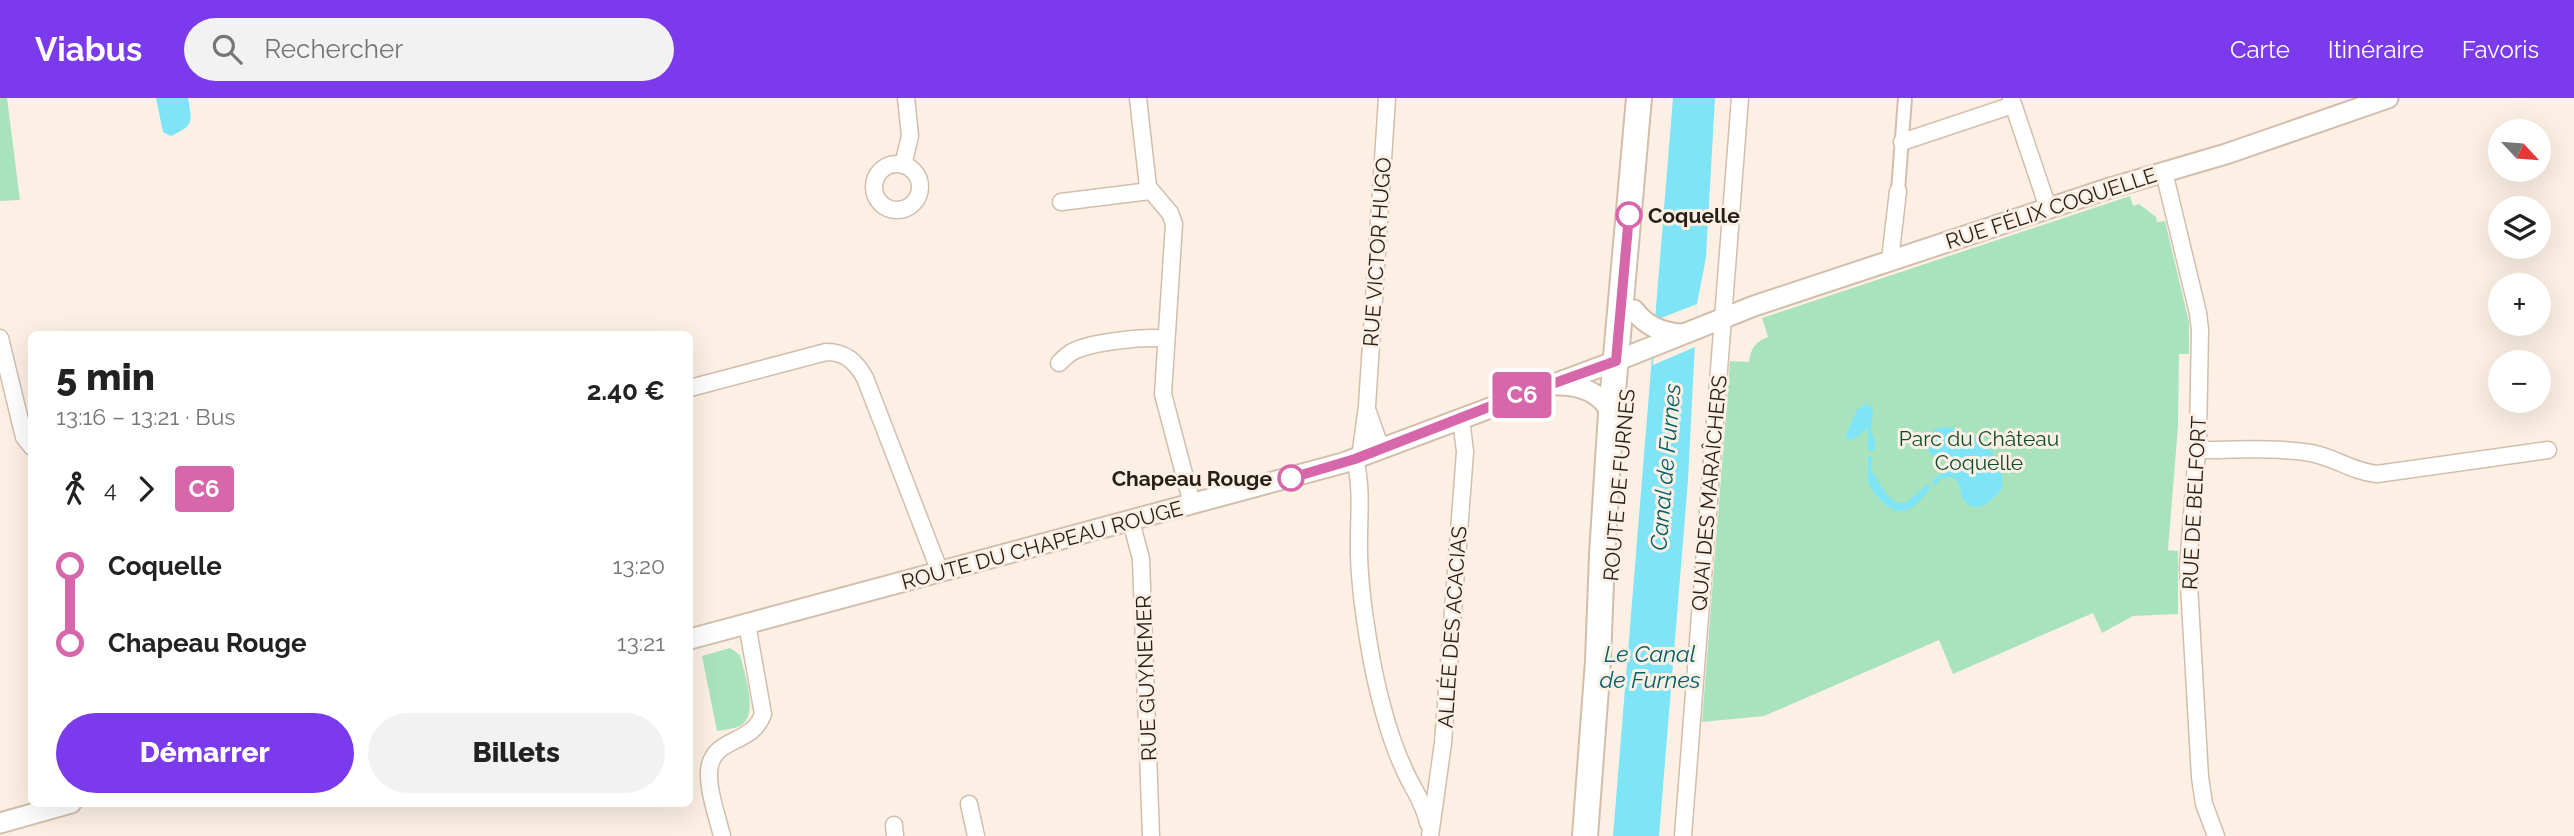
<!DOCTYPE html>
<html lang="fr">
<meta charset="utf-8">
<style>
:root{--surface:#fff;--page:#f2f2f2;--text:#222;--muted:#767676;--accent:#7c3aed}
body{margin:0;font-family:Raleway,sans-serif;background:var(--page);color:var(--text);height:100vh;display:flex;flex-direction:column;font-size:26px;white-space:nowrap}
*{box-sizing:border-box;margin:0}
p{font-size:23px;color:var(--muted)}
.icon{flex:none;width:38px;height:38px;fill:none;stroke:currentColor;stroke-width:2;stroke-linecap:round;stroke-linejoin:round}
.map{position:relative;flex:1;overflow:hidden}
.sheet{position:absolute;left:28px;top:233px;width:665px;height:476px;display:flex;flex-direction:column;background:var(--surface);border-radius:10px;box-shadow:0 7px 28px #0002}
.sheet>*{flex:none}
.badge{padding:0 14px;border-radius:5px;font-size:24px;line-height:46px}
.needle{width:46px;rotate:116deg}
.controls{position:absolute;left:2488px;top:21px;display:grid;gap:14px}
.controls a{display:grid;place-items:center;width:63px;height:63px;border-radius:50%;background:var(--surface);box-shadow:0 7px 28px #0002;font-size:35px}
.map>.badge{position:absolute;translate:-50% -50%;box-shadow:0 0 0 4px #fff}
.legs{display:flex;align-items:center;gap:10px;height:77px;padding:0 28px;font-size:23px}
.legs p{margin-inline-start:auto}
.head{display:flex;align-items:center;justify-content:space-between;height:119px;padding:0 28px}
h1{font-size:38px;font-weight:800;line-height:52px}
.primary-button{display:flex;gap:14px;margin-top:auto;padding:14px 28px}
.primary-button a{flex:1;height:80px;border-radius:42px;background:var(--accent);color:#fff;font-size:28px;font-weight:800;line-height:80px;text-align:center}
.primary-button a+a{background:var(--page);color:var(--text)}
ul{padding:0 28px;list-style:none}
li{display:flex;align-items:center;gap:24px;height:77px;font-size:26px}
li i{display:grid;place-items:center;width:10px;height:100%;margin:0 9px;background:currentColor}
li i::after{content:'';width:18px;height:18px;margin:-9px;border:5px solid;border-radius:50%;background:var(--surface)}
li p{margin-inline-start:auto}
li:first-child i{background:linear-gradient(#0000 50%,currentColor 0)}
li:last-child i{background:linear-gradient(currentColor 50%,#0000 0)}
header{display:flex;align-items:center;gap:42px;box-sizing:border-box;height:98px;padding:0 35px;background:var(--accent);color:#fff}
header strong{font-size:33px}
nav{display:flex;gap:38px;margin-inline-start:auto;font-size:24px}
.search{width:490px;height:63px;background:var(--page);display:flex;align-items:center;gap:18px;box-sizing:border-box;padding:0 24px;border-radius:38px;color:var(--muted);font-size:26px}
.map>svg:first-child{display:block}
.green{fill:#a9e3bd}
.water{fill:#7fe4f5}
.pier{fill:#fcf0e4}
.lines{fill:none;stroke-linecap:round;stroke-linejoin:round}
.pedestrian-casing{stroke:#d2beab;stroke-width:16}
.minor-casing{stroke:#d2beab;stroke-width:19}
.tertiary-casing{stroke:#d2beab;stroke-width:23}
.primary-casing{stroke:#d2beab;stroke-width:28}
.pedestrian{stroke:#fff;stroke-width:12}
.minor{stroke:#fff;stroke-width:16}
.tertiary{stroke:#fff;stroke-width:19}
.primary{stroke:#fff;stroke-width:24}
.line-1-casing{stroke:#fff;stroke-width:16}
.line-1{stroke:#d767ab;stroke-width:10}
.stop-1-dot{fill:#fff;stroke:#d767ab;stroke-width:3.5}
.labels{text-anchor:middle;dominant-baseline:central;stroke-width:6;stroke-linejoin:round;paint-order:stroke}
.street-label{font-size:21px;fill:#261e17;stroke:#fcf0e4}
.stop-label{font-size:21px;font-weight:bold;fill:#261e17;stroke:#fcf0e4;text-anchor:start}
.park-label{font-size:21px;fill:#11492c;stroke:#fcf0e4}
.water-label{font-size:23px;font-style:italic;fill:#03606b;stroke:#fcf0e4}
</style>
<header>
<strong>Viabus</strong>
<div class="search"><svg class="icon" aria-label="search" viewBox="0 0 24 24"><circle cx="10" cy="10" r="6"/><path d="M15 15l6 6"/></svg>Rechercher</div>
<nav><a>Carte</a><a>Itinéraire</a><a>Favoris</a></nav>
</header>
<div class="map">
<svg width="2574" height="738" viewBox="0 0 2574 738">
<rect width="100%" height="100%" fill="#fcf0e4"/>
<!-- green -->
<g class="green">
<path d="M0,0H7L20,102L0,103Z"/>
<path d="M2130,98L2133,108L2139,106L2156,119L2157,124L2165,123L2189,224V256H2179L2178,328L2168,452L2178,453V516L2133,518L2102,535L2093,515L1953,576L1939,542L1764,618L1702,624L1730,263L1749,264C1750,251 1756,243 1768,239L1762,220Z"/>
<path d="M730,550L740,557C744,574 760,618 740,628C733,631 724,632 717,633L702,558Z"/>
</g>
<!-- water -->
<g class="water">
<path d="M156,0H188C192,24 195,27 171,38L163,34Z"/>
<path d="M1673,0H1715L1706,159L1697,206L1688,382L1659,738H1613Z"/>
<path d="M1864,306L1871,308C1876,317 1870,321 1871,331C1873,343 1878,338 1874,353L1868,352V330L1857,339L1850,342L1845,339C1849,332 1855,312 1861,308L1864,310Z"/>
<path d="M1946,329C1977,333 2006,357 2002,391C1994,399 1983,415 1969,407C1967,406 1962,402 1962,399C1959,388 1962,388 1953,379L1942,380L1934,388L1932,382L1952,370L1953,365L1930,356L1926,341L1935,331Z"/>
<path d="M1868,357L1872,359L1871,372L1887,397L1896,405H1905L1927,387L1931,390C1925,397 1918,406 1911,410C1892,421 1875,398 1868,384Z"/>
</g>
<!-- pier -->
<path class="pier" d="M1697,206L1695,249L1653,267L1656,222Z"/>
<g class="lines">
<defs>
<path id="pedestrian" d="M1898,93L1905,0"/>
<g id="minor">
<path d="M1138,0L1148,89L1170,115L1174,126L1163,296L1192,406"/>
<path d="M2011,0L2048,110"/>
<path d="M1902,44L2013,7"/>
<circle cx="897" cy="89" r="23"/>
<path d="M903,67L910,38L906,0"/>
<path d="M2164,74L2198,215L2200,232L2198,340L2188,469L2200,679L2204,706L2216,738"/>
<path d="M1061,104L1150,93"/>
<path d="M1890,162L1898,93"/>
<path d="M0,240L24,339L32,349"/>
<path d="M1059,265C1063,261 1067,257 1072,254C1090,244 1146,238 1166,241"/>
<path d="M690,290L826,254C846,254 856,264 865,280L940,474"/>
<path d="M1368,314L1381,351"/>
<path d="M2197,352C2234,352 2274,349 2311,355C2334,359 2353,374 2377,376L2548,352"/>
<path d="M1360,359L1367,308L1387,0"/>
<path d="M1355,361C1363,393 1358,424 1359,457C1360,495 1366,532 1373,569C1380,603 1389,639 1404,671C1412,690 1424,704 1428,725"/>
<path d="M1131,423L1141,461L1151,738"/>
<path d="M969,706L976,738"/>
<path d="M894,727L895,738"/>
<path d="M722,738C717,718 708,693 709,673C712,638 752,648 763,616L747,526"/>
<path d="M1430,738L1443,645L1465,354L1461,320"/>
<path d="M1683,738L1740,0"/>
</g>
<g id="tertiary">
<path d="M1634,212C1645,227 1662,235 1682,236"/>
<path d="M1558,287C1580,287 1601,294 1611,315"/>
<path d="M690,541L1343,365L1616,263L1754,208L2110,90L2226,56L2388,0"/>
<path d="M0,725L71,705"/>
</g>
<path id="primary" d="M1585,738L1598,563L1602,457L1611,315L1639,0"/>
</defs>
<!-- pedestrian casing -->
<use href="#pedestrian" class="pedestrian-casing"/>
<!-- minor casing -->
<use href="#minor" class="minor-casing"/>
<!-- tertiary casing -->
<use href="#tertiary" class="tertiary-casing"/>
<!-- primary casing -->
<use href="#primary" class="primary-casing"/>
<!-- pedestrian -->
<use href="#pedestrian" class="pedestrian"/>
<!-- minor -->
<use href="#minor" class="minor"/>
<!-- tertiary -->
<use href="#tertiary" class="tertiary"/>
<!-- primary -->
<use href="#primary" class="primary"/>
</g>
<g class="lines">
<defs>
<path id="line-1" d="M1291,380L1355,361L1499,305L1616,263L1629,117"/>
</defs>
<!-- line-1 casing -->
<use href="#line-1" class="line-1-casing"/>
<!-- line-1 -->
<use href="#line-1" class="line-1"/>
</g>
<!-- markers -->
<g class="stop-1-dot">
<circle cx="1629" cy="117" r="12"/>
<circle cx="1291" cy="380" r="12"/>
</g>
<g class="labels">
<!-- street labels -->
<g class="street-label">
<text transform="translate(2051 110) rotate(-18)">RUE FÉLIX COQUELLE</text>
<text transform="translate(1377 154) rotate(-86)">RUE VICTOR HUGO</text>
<text transform="translate(1619 387) rotate(-85)">ROUTE DE FURNES</text>
<text transform="translate(1709 395) rotate(-85)">QUAI DES MARAÎCHERS</text>
<text transform="translate(2194 405) rotate(-87)">RUE DE BELFORT</text>
<text transform="translate(1042 447) rotate(-15)">ROUTE DU CHAPEAU ROUGE</text>
<text transform="translate(1452 529) rotate(-86)">ALLÉE DES ACACIAS</text>
<text transform="translate(1146 580) rotate(-92)">RUE GUYNEMER</text>
</g>
<!-- stop labels -->
<g class="stop-label">
<text x="1648" y="117">Coquelle</text>
<text x="1272" y="380" text-anchor="end">Chapeau Rouge</text>
</g>
<!-- park labels -->
<g class="park-label">
<text x="1979" y="340">Parc du Château<tspan x="1979" dy="24">Coquelle</tspan></text>
</g>
<!-- water labels -->
<g class="water-label">
<text transform="translate(1665 369) rotate(-85)">Canal de Furnes</text>
<text x="1650" y="555">Le Canal<tspan x="1650" dy="26">de Furnes</tspan></text>
</g>
</g>
</svg>
<div class="controls">
<a><svg class="needle" viewBox="-14 -14 28 28"><path d="M0-13l5 13h-10z" fill="#e53935"/><path d="M0 13l5-13h-10z" fill="#767676"/></svg></a>
<a><svg class="icon" aria-label="layers" viewBox="0 0 24 24"><path d="M12 4l9 5-9 5-9-5zM3 14l9 5 9-5"/></svg></a>
<a>+</a>
<a>−</a>
</div>
<b class="badge" style="left:1522px;top:297px;background:#d767ab;color:#fff">C6</b>
<section class="sheet">
<div class="head"><div><h1>5 min</h1><p>13:16 – 13:21 · Bus</p></div><b>2.40 €</b></div>
<div class="legs"><svg class="icon" aria-label="walk" viewBox="0 0 24 24"><circle cx="13" cy="4" r="2"/><path d="M13 8l-2 6 4 7M11 14l-3 7M7 12l3-4h3l4 4"/></svg>4<svg class="icon" aria-label="forward" viewBox="0 0 24 24"><path d="M9 5l7 7-7 7"/></svg><b class="badge" style="background:#d767ab;color:#fff">C6</b></div>
<ul>
<li><i style="color:#d767ab"></i><b>Coquelle</b><p>13:20</p></li>
<li><i style="color:#d767ab"></i><b>Chapeau Rouge</b><p>13:21</p></li>
</ul>
<div class="primary-button"><a>Démarrer</a><a>Billets</a></div>
</section>
</div>
